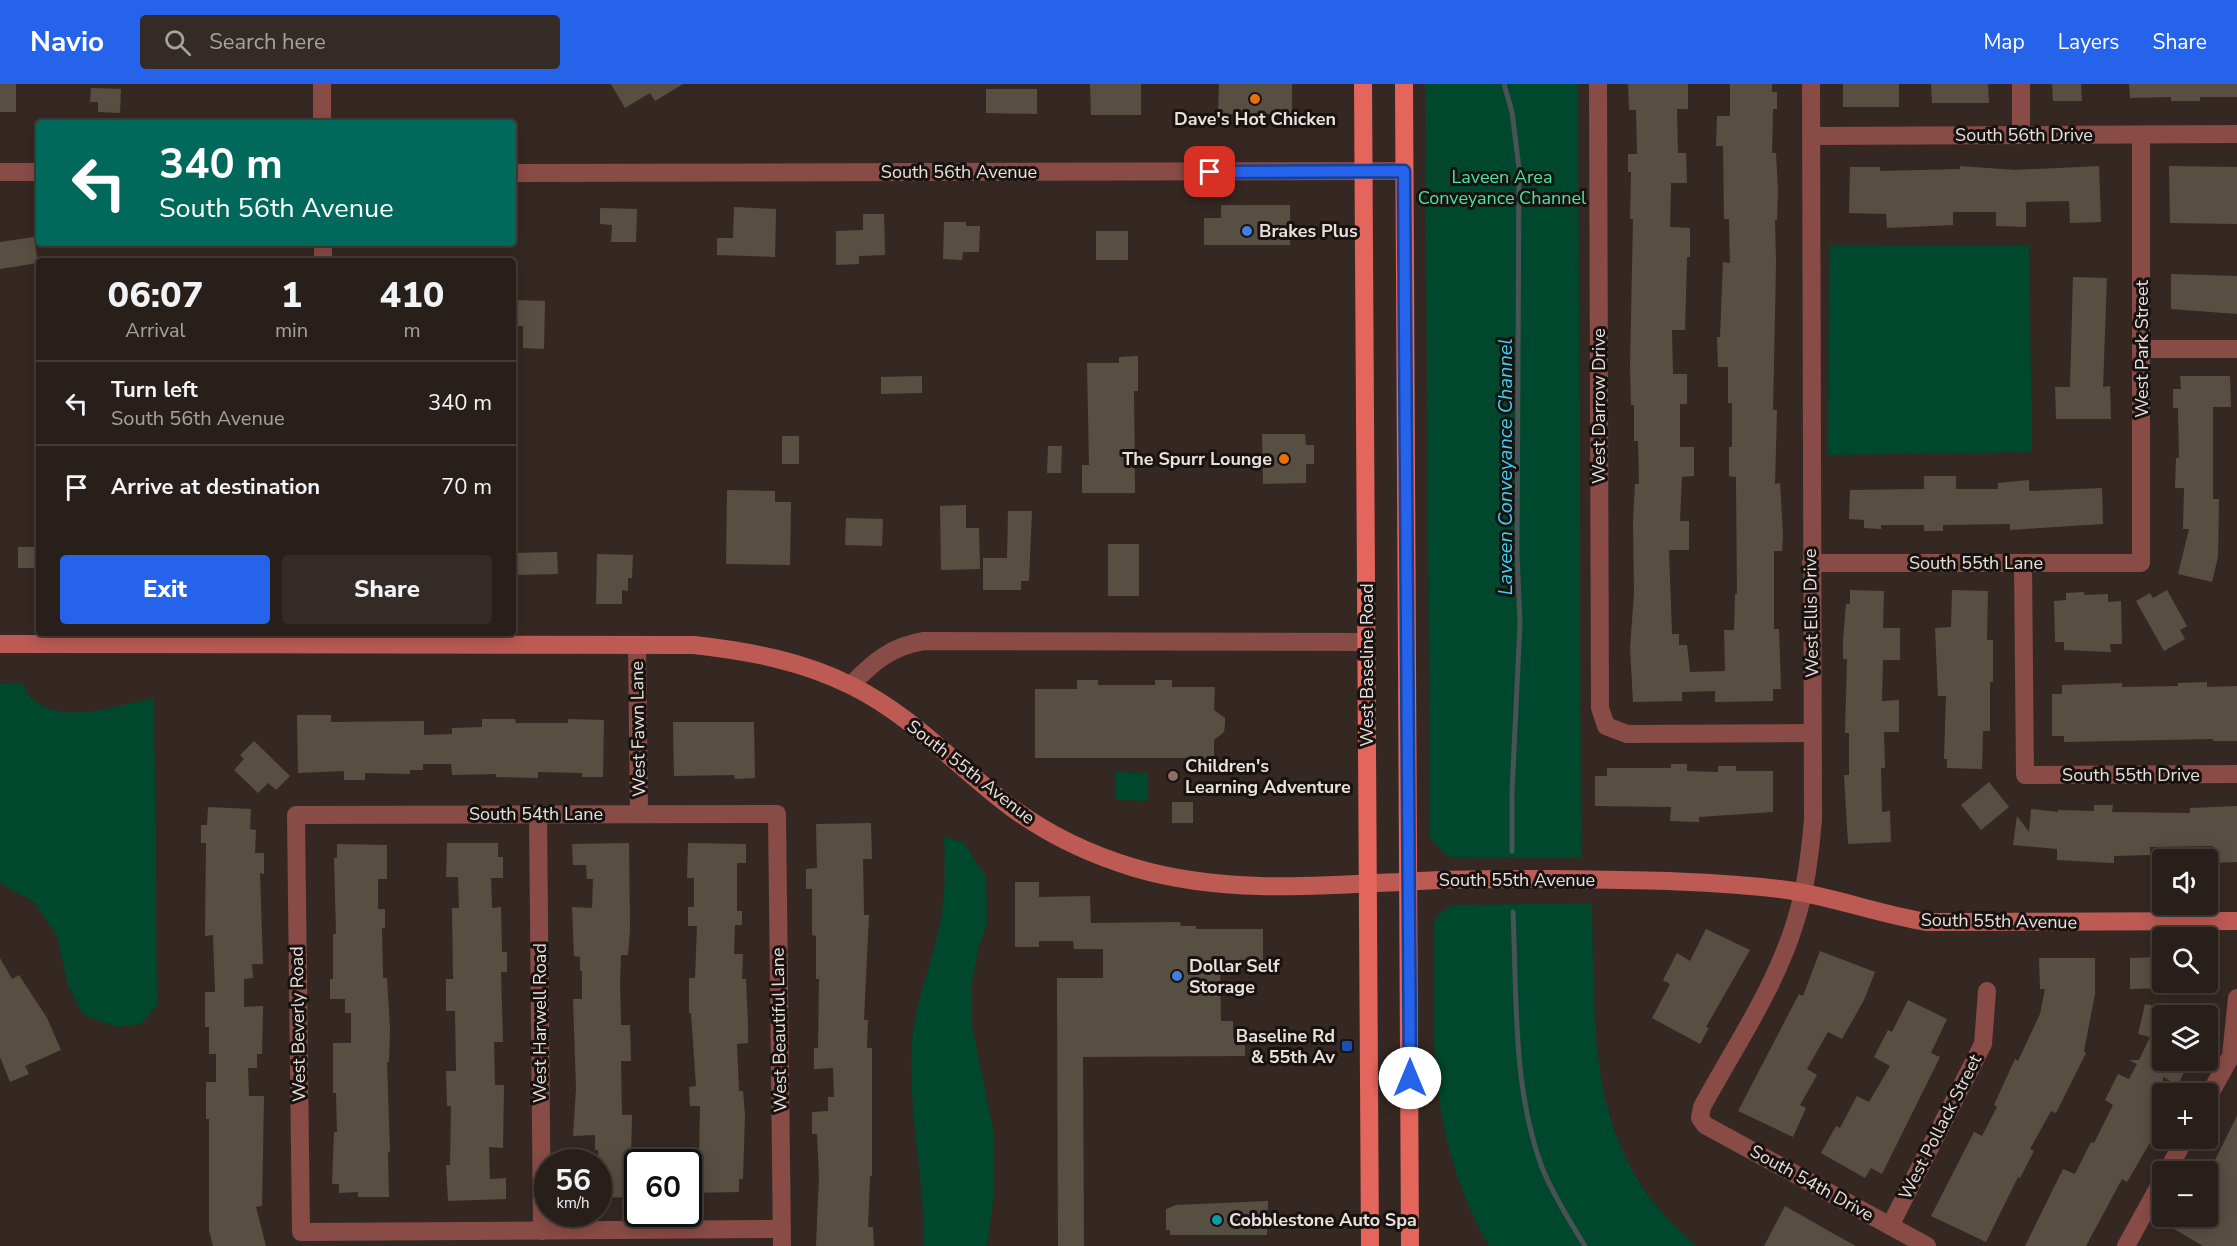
<!DOCTYPE html>
<meta charset="utf-8">
<style>
body{margin:0;font-family:"Nunito Sans",sans-serif;background:#342b27;color:#f1f3f6;height:100vh;display:flex;flex-direction:column;font-size:22px;white-space:nowrap}
*{box-sizing:border-box;margin:0}
p{font-size:20px;color:#a5a2a2}
.icon{flex:none;width:33px;height:33px;fill:none;stroke:currentColor;stroke-width:2;stroke-linecap:round;stroke-linejoin:round}
.map{position:relative;flex:1;overflow:hidden}
.side{position:absolute;left:36px;top:174px;width:480px;height:378px;display:flex;flex-direction:column;background:#281e1a;border-radius:6px;box-shadow:0 3px 15px #0003,0 0 0 2px #443c39}
.side>*{flex:none}
.hud{position:absolute;left:36px;top:36px;width:480px;height:126px;border-radius:6px;box-shadow:0 3px 15px #0003,0 0 0 2px #443c39;background:#00695c;color:#fff;overflow:hidden}
.tools{position:absolute;left:2152px;top:765px;display:grid;gap:12px}
.tools a{display:grid;place-items:center;width:66px;height:66px;border-radius:6px;background:#281e1a;box-shadow:0 3px 15px #0003,0 0 0 2px #443c39;font-size:30px}
.speed{position:absolute;left:534px;top:1065px;display:flex;gap:12px;font-size:30px;font-weight:700;text-align:center}
.speed>*{display:grid;place-content:center;width:78px;height:78px;border-radius:50%;background:#281e1a;box-shadow:0 3px 15px #0003,0 0 0 2px #443c39;line-height:1}
.speed small{font-size:15px;font-weight:400}
.speed .limit{border:3px solid #111;border-radius:9px;background:#fff;color:#111}
.pin{position:absolute;display:grid;place-items:center;width:51px;height:51px;color:#fff;margin:-26px;border-radius:12px;box-shadow:0 3px 9px #0006}
.me{position:absolute;width:66px;margin:-33px;rotate:0deg;stroke-linejoin:round;filter:drop-shadow(0 0 4px #0008)}
.turn{display:flex;align-items:center;gap:21px;height:126px;padding:0 24px;font-size:27px}
.turn .icon{width:78px;height:78px;stroke-width:2.5}
.turn b{display:block;font-size:42px;line-height:51px}
.eta{display:flex;justify-content:space-evenly;align-items:center;height:102px;text-align:center}
.eta b{font-size:36px;font-weight:800;line-height:42px}
.primary-button{display:flex;gap:12px;margin-top:auto;padding:12px 24px}
.primary-button a{flex:1;height:69px;border-radius:6px;background:#2563eb;color:#fff;font-size:24px;font-weight:800;line-height:69px;text-align:center}
.primary-button a+a{background:#342b27;color:#f1f3f6}
ul{padding:0;list-style:none}
li{display:flex;align-items:center;gap:18px;height:84px;padding:0 24px;border-top:2px solid #443c39}
li div{flex:1}
li b{display:block;font-size:22px}
li em{font-style:normal}
header{display:flex;align-items:center;gap:36px;box-sizing:border-box;height:84px;padding:0 30px;background:#2563eb;color:#fff}
header strong{font-size:28px}
nav{display:flex;gap:33px;margin-inline-start:auto;font-size:21px}
.search{width:420px;height:54px;background:#342b27;display:flex;align-items:center;gap:15px;box-sizing:border-box;padding:0 21px;border-radius:6px;color:#a5a2a2;font-size:22px}
.map>svg:first-child{display:block}
.green{fill:#00482d}
.lines{fill:none;stroke-linecap:round;stroke-linejoin:round}
.stream{stroke:#495356;stroke-width:5}
.building{fill:#584f43}
.street{stroke:#894b46;stroke-width:18}
.secondary{stroke:#bc5a53;stroke-width:18}
.primary{stroke:#e4655c;stroke-width:18}
.route-casing{stroke:#184099;stroke-width:15}
.route{stroke:#2563eb;stroke-width:10}
.food-dot{fill:#e8710a;stroke:#181210;stroke-width:2}
.shop-dot{fill:#3f7fe0;stroke:#181210;stroke-width:2}
.education-dot{fill:#8d6e63;stroke:#181210;stroke-width:2}
.transit-dot{fill:#1a4fb4;stroke:#181210;stroke-width:2}
.culture-dot{fill:#0f9aa8;stroke:#181210;stroke-width:2}
.labels{text-anchor:middle;dominant-baseline:central;stroke-width:6;stroke-linejoin:round;paint-order:stroke}
.poi-label{font-size:18px;font-weight:bold;fill:#e9e0dc;stroke:#181210;text-anchor:start}
.street-label{font-size:18px;fill:#e9e0dc;stroke:#181210}
.park-label{font-size:18px;fill:#4be4a2;stroke:#181210}
.water-label{font-size:20px;font-style:italic;fill:#40d2f2;stroke:#181210}
</style>
<header>
<strong>Navio</strong>
<div class="search"><svg class="icon" aria-label="search" viewBox="0 0 24 24"><circle cx="10" cy="10" r="6"/><path d="M15 15l6 6"/></svg>Search here</div>
<nav><a>Map</a><a>Layers</a><a>Share</a></nav>
</header>
<div class="map">
<svg width="2237" height="1162" viewBox="0 0 2237 1162">
<rect width="100%" height="100%" fill="#352822"/>
<g class="green">
<path d="M1425,0H1578L1581,774L1448,773L1430,754Z"/>
<path d="M1829,161L2029,162L2032,368L1828,371Z"/>
<path d="M0,599H22C25,604 28,611 32,615C64,642 118,621 154,614L157,921L141,940L118,943L83,931L68,902L57,852L35,819L0,799Z"/>
<path d="M1116,688L1148,689V717L1115,716Z"/>
<path d="M944,752L964,759L986,793L987,840L978,866L972,897V942L994,1050L993,1117L987,1162H924C925,1094 907,1024 912,958C915,917 933,878 940,838C946,809 945,781 944,752Z"/>
<path d="M1592,819C1595,950 1584,1070 1697,1162H1489C1428,1056 1432,957 1434,840L1438,830L1452,821Z"/>
</g>
<g class="lines">
<g class="stream">
<path d="M1504,0L1512,28L1519,84L1517,470L1520,539L1512,708V767"/>
<path d="M1513,828C1517,912 1512,1005 1543,1086C1554,1112 1570,1138 1585,1162"/>
</g>
</g>
<g class="building">
<rect x="0" y="0" width="16" height="28"/>
<path d="M611,0H683L655,17L650,9L625,24Z"/>
<path d="M1090,0H1141V31H1091Z"/>
<path d="M1219,0H1292V31L1218,30Z"/>
<path d="M1628,0H1688V25H1677L1678,69H1686L1687,99H1671L1670,143L1690,144V173H1687L1685,246H1672L1673,290H1687V320H1680V363H1694V392L1682,393L1680,437H1689V466H1669L1672,550H1679V561H1687L1690,588L1725,587L1724,546H1734L1735,510H1737L1736,393L1729,392V363H1732V319H1728V283H1718L1717,253H1720L1723,178L1730,179L1729,135H1724L1723,62H1716L1717,32H1730V0H1772V8H1777V25H1773L1772,69H1776L1778,106L1777,136H1775L1776,179L1773,326H1777L1775,400L1780,399L1783,451L1782,467H1774V545H1779L1781,605H1773V617L1715,618V607L1682,608V617L1633,618L1630,564L1634,509L1633,437L1635,400H1639L1638,357H1634V321H1631L1630,283L1633,135H1630L1631,88H1628V70H1637L1636,26H1629Z"/>
<rect x="1843" y="0" width="56" height="23"/>
<path d="M1931,0H1988L1989,19H1932Z"/>
<path d="M2052,0H2081L2082,17H2053Z"/>
<path d="M2129,0H2237V13H2200V17H2171V13L2130,14Z"/>
<path d="M91,4L121,5L120,29L98,28V18H90Z"/>
<path d="M986,5H1037V30L986,29Z"/>
<path d="M1960,82L2015,86L2099,82L2101,138L2070,139L2069,117L2026,118V143L1996,142V128H1953V141L1887,144L1886,130L1849,129L1850,83H1880V87L1960,85Z"/>
<path d="M2169,82L2237,83V140L2170,139Z"/>
<path d="M1221,121H1290V161H1204V134H1221Z"/>
<path d="M734,123L776,125L775,173L717,171V154H733Z"/>
<path d="M600,124L637,125L636,158H611L612,141L600,140Z"/>
<path d="M863,130H884L885,171L859,172V180L836,181V147L863,146Z"/>
<path d="M944,138H966V142H980L979,168H963L962,176L943,175Z"/>
<rect x="1096" y="147" width="32" height="29"/>
<path d="M34,153L38,179L0,185V158Z"/>
<path d="M2171,190L2237,192V230L2171,225Z"/>
<path d="M2073,193L2107,194L2103,303L2110,302L2111,335H2056L2055,303H2070Z"/>
<path d="M513,216L545,217L544,265L523,264V242H513Z"/>
<path d="M1138,272V307H1134L1135,409H1082V381H1089L1087,279H1119V273Z"/>
<path d="M922,292V309L881,310V293Z"/>
<path d="M2180,292H2230L2231,323H2213V415H2219L2218,473L2212,498L2178,490L2189,445H2183L2184,404H2175L2176,374H2179L2178,324H2173V305H2181Z"/>
<path d="M1262,350H1305L1306,361H1314V380H1306V399L1263,400Z"/>
<rect x="782" y="352" width="17" height="28"/>
<path d="M1048,362H1062L1061,389H1047Z"/>
<path d="M1924,392H1956V405H1998V399L2029,396V407L2102,404L2103,440L2010,446V440L1943,441V447H1924V441H1881V445L1864,444V436L1849,435L1850,406L1924,405Z"/>
<path d="M727,406L775,407V418H791L790,481L726,480Z"/>
<path d="M966,421V444H979L980,485L941,486L940,422Z"/>
<path d="M1008,427H1032L1029,497H1021V506H983V474H1007Z"/>
<path d="M846,434L883,435L882,462L845,461Z"/>
<rect x="1108" y="460" width="31" height="52"/>
<rect x="18" y="463" width="21" height="21"/>
<path d="M557,468L558,490L513,491V469Z"/>
<path d="M597,470L633,471L632,494H628V507L622,506V520H596Z"/>
<path d="M1850,506L1884,507L1883,544H1900V576H1883L1882,617L1899,616V648H1884L1885,684H1881L1882,728L1890,727L1891,758L1848,760L1844,691H1849V649H1845L1847,575H1843V557L1846,520H1850Z"/>
<path d="M1952,506L1988,507L1987,556H1993V598H1990V647H1983L1982,685L1947,684V675H1944L1946,612H1938L1935,544L1951,543Z"/>
<path d="M2167,506L2187,542L2180,546L2185,555L2164,567L2136,517L2150,509L2153,514Z"/>
<path d="M2084,508V511L2108,510V518L2121,517L2122,560H2110L2111,568L2064,566V558H2055L2054,517L2066,516V509Z"/>
<path d="M1077,596H1098V601H1155V596H1172V603H1215L1214,626L1225,634V640L1224,648L1214,656V674H1035V605H1077Z"/>
<path d="M2207,598V603L2237,602V657H2213V655L2064,658V652H2052V610H2062V601L2122,599V603L2178,602V599Z"/>
<path d="M297,631H331V638L424,637V651L452,650V644L482,643V635H515L516,639H568V635L604,636L603,693H582V689L538,688V694L496,693V690L452,691L451,680H423V686H410V690L365,689V696H344V687L298,689Z"/>
<path d="M673,638H754L755,694L735,695L734,691L674,692Z"/>
<path d="M254,657L290,692L276,706L268,699L258,709L234,686L244,675L240,671Z"/>
<path d="M1671,680H1687V687L1718,688V682H1736V687H1773V728L1699,733V738L1670,737L1671,723L1595,722V692H1607V684H1671Z"/>
<path d="M1989,698L2009,723L1981,746L1961,721Z"/>
<rect x="1172" y="718" width="21" height="21"/>
<path d="M2094,721H2113L2112,728L2190,729V724L2237,722V778L2213,779V762L2150,763V771L2114,772V779L2057,776V765L2013,761L2017,732L2029,748L2031,725L2058,728V726L2094,727Z"/>
<path d="M208,723L251,725L250,745L256,746L255,769H264V790L260,789L263,880H252L253,894L244,895V923L263,922L262,970H257V984H248L249,1012H264L262,1122L256,1123L266,1162H213L209,1146V1035H206V998H216V970H209V943H205V908H215L213,851L205,852L206,759H201V741H207Z"/>
<path d="M871,739L872,775H863L864,831H869L864,936H868L867,964H872V1092H870L868,1143H873L874,1162H816L819,1093L817,1050H812V1028L828,1027V1013H834L833,984L814,985V964H818L819,895H816V852L812,851V805H806V785L817,784L816,740Z"/>
<path d="M447,759H498V773H503V794H491L492,824L501,823L502,868H507V888H501L503,958H494L495,1001H504L503,1064L489,1063L490,1095L506,1094V1115L448,1117L446,1081H450L451,1022H447L446,987H456L455,927H446V895H453L452,824H459L458,793H446Z"/>
<path d="M629,759L630,845L628,871H621L620,899L621,941H630L631,977H621L622,1031H632L630,1113L598,1114V1066H595V1051L573,1052L576,1005L573,915H582V887H580V873L574,872L572,823L592,824L593,795H587L586,781H573L572,760Z"/>
<path d="M688,759L746,760V779H737V827H742V841H735L734,870H743L742,895H746L748,939V959L737,960L739,1007H743L745,1031L743,1095H739V1108L690,1109L689,1074H699L700,1022H690L689,1003L696,1002L691,929H689V894H695L697,842H688V823H694V794H687Z"/>
<path d="M337,760L387,761V795H378V825H385V844H382L383,894H387L390,945L389,978H387L390,1068H388L389,1113H358V1108L339,1109V1100H332L334,1048H337L336,1009H333V959H351V929H345V915H330V895H333V850H336L334,774H337Z"/>
<path d="M1015,798H1039V813L1090,812L1091,839L1180,838L1181,842H1196V845H1263V876H1220L1221,937H1233V954L1245,953V972L1083,973L1084,1162H1058L1057,894H1103V865H1074L1073,857H1039V863H1015Z"/>
<path d="M1706,845L1750,866L1706,943L1709,944L1700,960L1652,934L1670,900L1663,896L1677,869L1690,877Z"/>
<path d="M1820,867L1875,888L1864,916L1842,955L1828,948L1807,985L1817,991L1800,1021L1806,1024L1793,1053L1738,1027L1799,910L1803,912Z"/>
<path d="M2163,873V904L2130,905V874Z"/>
<path d="M0,874L12,895L19,891L47,934L61,966L25,982L29,990L10,998L0,973Z"/>
<path d="M2039,874H2095V910L2084,967L2086,969L2056,1029L2051,1027L2030,1065L2034,1067L2020,1094L2018,1093L1986,1158L1931,1132L1974,1048L1982,1052L1997,1023L1994,1021L2015,975L2018,977L2040,930L2045,905H2040Z"/>
<path d="M1908,916L1947,935L1931,969L1940,973L1882,1090L1871,1084L1865,1094L1821,1069L1836,1042L1840,1044L1857,1012L1869,1018L1890,982L1874,973L1888,946L1892,948Z"/>
<path d="M2145,920L2163,924V976H2176L2187,982L2178,1001L2163,993V1026L2152,1048L2155,1050L2127,1098L2122,1095L2086,1162H2025L2063,1085L2075,1090L2091,1058L2094,1059L2113,1021L2105,1016L2118,990L2129,995L2137,980L2129,976H2139L2150,953L2138,950Z"/>
<path d="M2237,1032V1162H2203L2174,1145L2182,1132H2208V1090Z"/>
<path d="M1268,1117L1267,1151H1170V1146H1166V1125L1176,1121Z"/>
<path d="M1785,1122L1834,1150L1856,1162H1764Z"/>
</g>
<g class="lines">
<g class="street">
<path d="M322,0V39"/>
<path d="M1598,0L1600,624L1606,642L1627,650L1812,649"/>
<path d="M1811,0L1813,735C1810,770 1806,805 1795,839C1775,904 1734,964 1702,1023L1700,1034L1705,1041L1927,1162"/>
<path d="M2021,50V0"/>
<path d="M1811,52L2237,50"/>
<path d="M0,88H39"/>
<path d="M513,89L1404,87"/>
<path d="M323,159V177"/>
<path d="M2142,265H2237"/>
<path d="M1811,479H2141V51"/>
<path d="M2023,479L2025,691L2237,690"/>
<path d="M637,561L639,730"/>
<path d="M851,601C873,578 892,562 924,557L1367,558"/>
<path d="M538,730L542,1147"/>
<path d="M2208,1013L2231,972L2237,914"/>
<path d="M2167,1088L2185,1054"/>
<path d="M1890,1142L1983,960L1987,907"/>
<path d="M781,1145L301,1148L296,731L777,730L782,1162"/>
<path d="M2126,1162L2163,1095"/>
</g>
<path class="secondary" d="M0,560L694,561C748,567 803,577 852,602C913,632 958,684 1012,724C1049,751 1091,771 1135,784C1233,813 1340,800 1440,796C1477,795 1515,795 1552,795C1627,796 1705,796 1780,805C1829,811 1877,830 1927,838L2237,837"/>
<g class="primary">
<path d="M1363,0L1370,1162"/>
<path d="M1404,0L1410,1162"/>
</g>
</g>
<g class="lines">
<g class="route-casing">
<path id="route" d="M1210,88L1404,87L1410,994"/>
</g>
<use href="#route" class="route"/>
</g>
<g class="food-dot">
<circle cx="1255" cy="15" r="6"/>
<circle cx="1284" cy="375" r="6"/>
</g>
<g class="shop-dot">
<circle cx="1247" cy="147" r="6"/>
<circle cx="1177" cy="892" r="6"/>
</g>
<circle class="education-dot" cx="1173" cy="692" r="6"/>
<rect class="transit-dot" x="1341" y="956" width="12" height="12" rx="3"/>
<circle class="culture-dot" cx="1217" cy="1136" r="6"/>
<g class="labels">
<g class="poi-label">
<text x="1255" y="35" text-anchor="middle">Dave's Hot Chicken</text>
<text x="1259" y="147">Brakes Plus</text>
<text x="1272" y="375" text-anchor="end">The Spurr Lounge</text>
<text x="1185" y="682">Children's<tspan x="1185" dy="21">Learning Adventure</tspan></text>
<text x="1189" y="882">Dollar Self<tspan x="1189" dy="21">Storage</tspan></text>
<text x="1335" y="952" text-anchor="end">Baseline Rd<tspan x="1335" dy="21">&amp; 55th Av</tspan></text>
<text x="1229" y="1136">Cobblestone Auto Spa</text>
</g>
<g class="street-label">
<text x="2024" y="51">South 56th Drive</text>
<text x="959" y="88">South 56th Avenue</text>
<text transform="translate(2142 265) rotate(-90)">West Park Street</text>
<text transform="translate(1599 322) rotate(-90)">West Darrow Drive</text>
<text x="1976" y="479">South 55th Lane</text>
<text transform="translate(1811 529) rotate(-91)">West Ellis Drive</text>
<text transform="translate(1367 581) rotate(-90)">West Baseline Road</text>
<text transform="translate(638 645) rotate(-91)">West Fawn Lane</text>
<text transform="translate(971 688) rotate(38)">South 55th Avenue</text>
<text x="2131" y="691">South 55th Drive</text>
<text x="536" y="730">South 54th Lane</text>
<text x="1517" y="796">South 55th Avenue</text>
<text transform="translate(1999 837) rotate(1)">South 55th Avenue</text>
<text transform="translate(540 939) rotate(-90)">West Harwell Road</text>
<text transform="translate(298 940) rotate(-91)">West Beverly Road</text>
<text transform="translate(779 946) rotate(-91)">West Beautiful Lane</text>
<text transform="translate(1940 1043) rotate(-63)">West Pollack Street</text>
<text transform="translate(1812 1099) rotate(29)">South 54th Drive</text>
</g>
<g class="park-label">
<text x="1502" y="93">Laveen Area<tspan x="1502" dy="21">Conveyance Channel</tspan></text>
</g>
<g class="water-label">
<text transform="translate(1505 383) rotate(-90)">Laveen Conveyance Channel</text>
</g>
</g>
</svg>
<div class="tools">
<a><svg class="icon" aria-label="sound" viewBox="0 0 24 24"><path d="M4 9h4l5-4v14l-5-4H4zM17 9q2 3 0 6"/></svg></a>
<a><svg class="icon" aria-label="search" viewBox="0 0 24 24"><circle cx="10" cy="10" r="6"/><path d="M15 15l6 6"/></svg></a>
<a><svg class="icon" aria-label="layers" viewBox="0 0 24 24"><path d="M12 4l9 5-9 5-9-5zM3 14l9 5 9-5"/></svg></a>
<a>+</a>
<a>−</a>
</div>
<div class="speed"><div>56<small>km/h</small></div><div class="limit">60</div></div>
<div class="pin" style="left:1210px;top:88px;background:#d93025"><svg class="icon" aria-label="arrive" viewBox="0 0 24 24"><path d="M6 21V4h12l-3 4 3 4H6"/></svg></div>
<svg class="me" style="left:1410px;top:994px" viewBox="-20 -20 40 40"><circle r="19" fill="#fff"/><path d="M0-13L10 11 0 6-10 11z" fill="#2563eb"/></svg>
<div class="hud">
<div class="turn"><svg class="icon" aria-label="left" viewBox="0 0 24 24"><path d="M17 20v-9H6M10 6l-5 5 5 5"/></svg><div><b>340 m</b>South 56th Avenue</div></div>
</div>
<section class="side">
<div class="eta">
<div><b>06:07</b><p>Arrival</p></div>
<div><b>1</b><p>min</p></div>
<div><b>410</b><p>m</p></div>
</div>
<ul>
<li><svg class="icon" aria-label="left" viewBox="0 0 24 24"><path d="M17 20v-9H6M10 6l-5 5 5 5"/></svg><div><b>Turn left</b><p>South 56th Avenue</p></div><em>340 m</em></li>
<li><svg class="icon" aria-label="arrive" viewBox="0 0 24 24"><path d="M6 21V4h12l-3 4 3 4H6"/></svg><div><b>Arrive at destination</b></div><em>70 m</em></li>
</ul>
<div class="primary-button"><a>Exit</a><a>Share</a></div>
</section>
</div>
